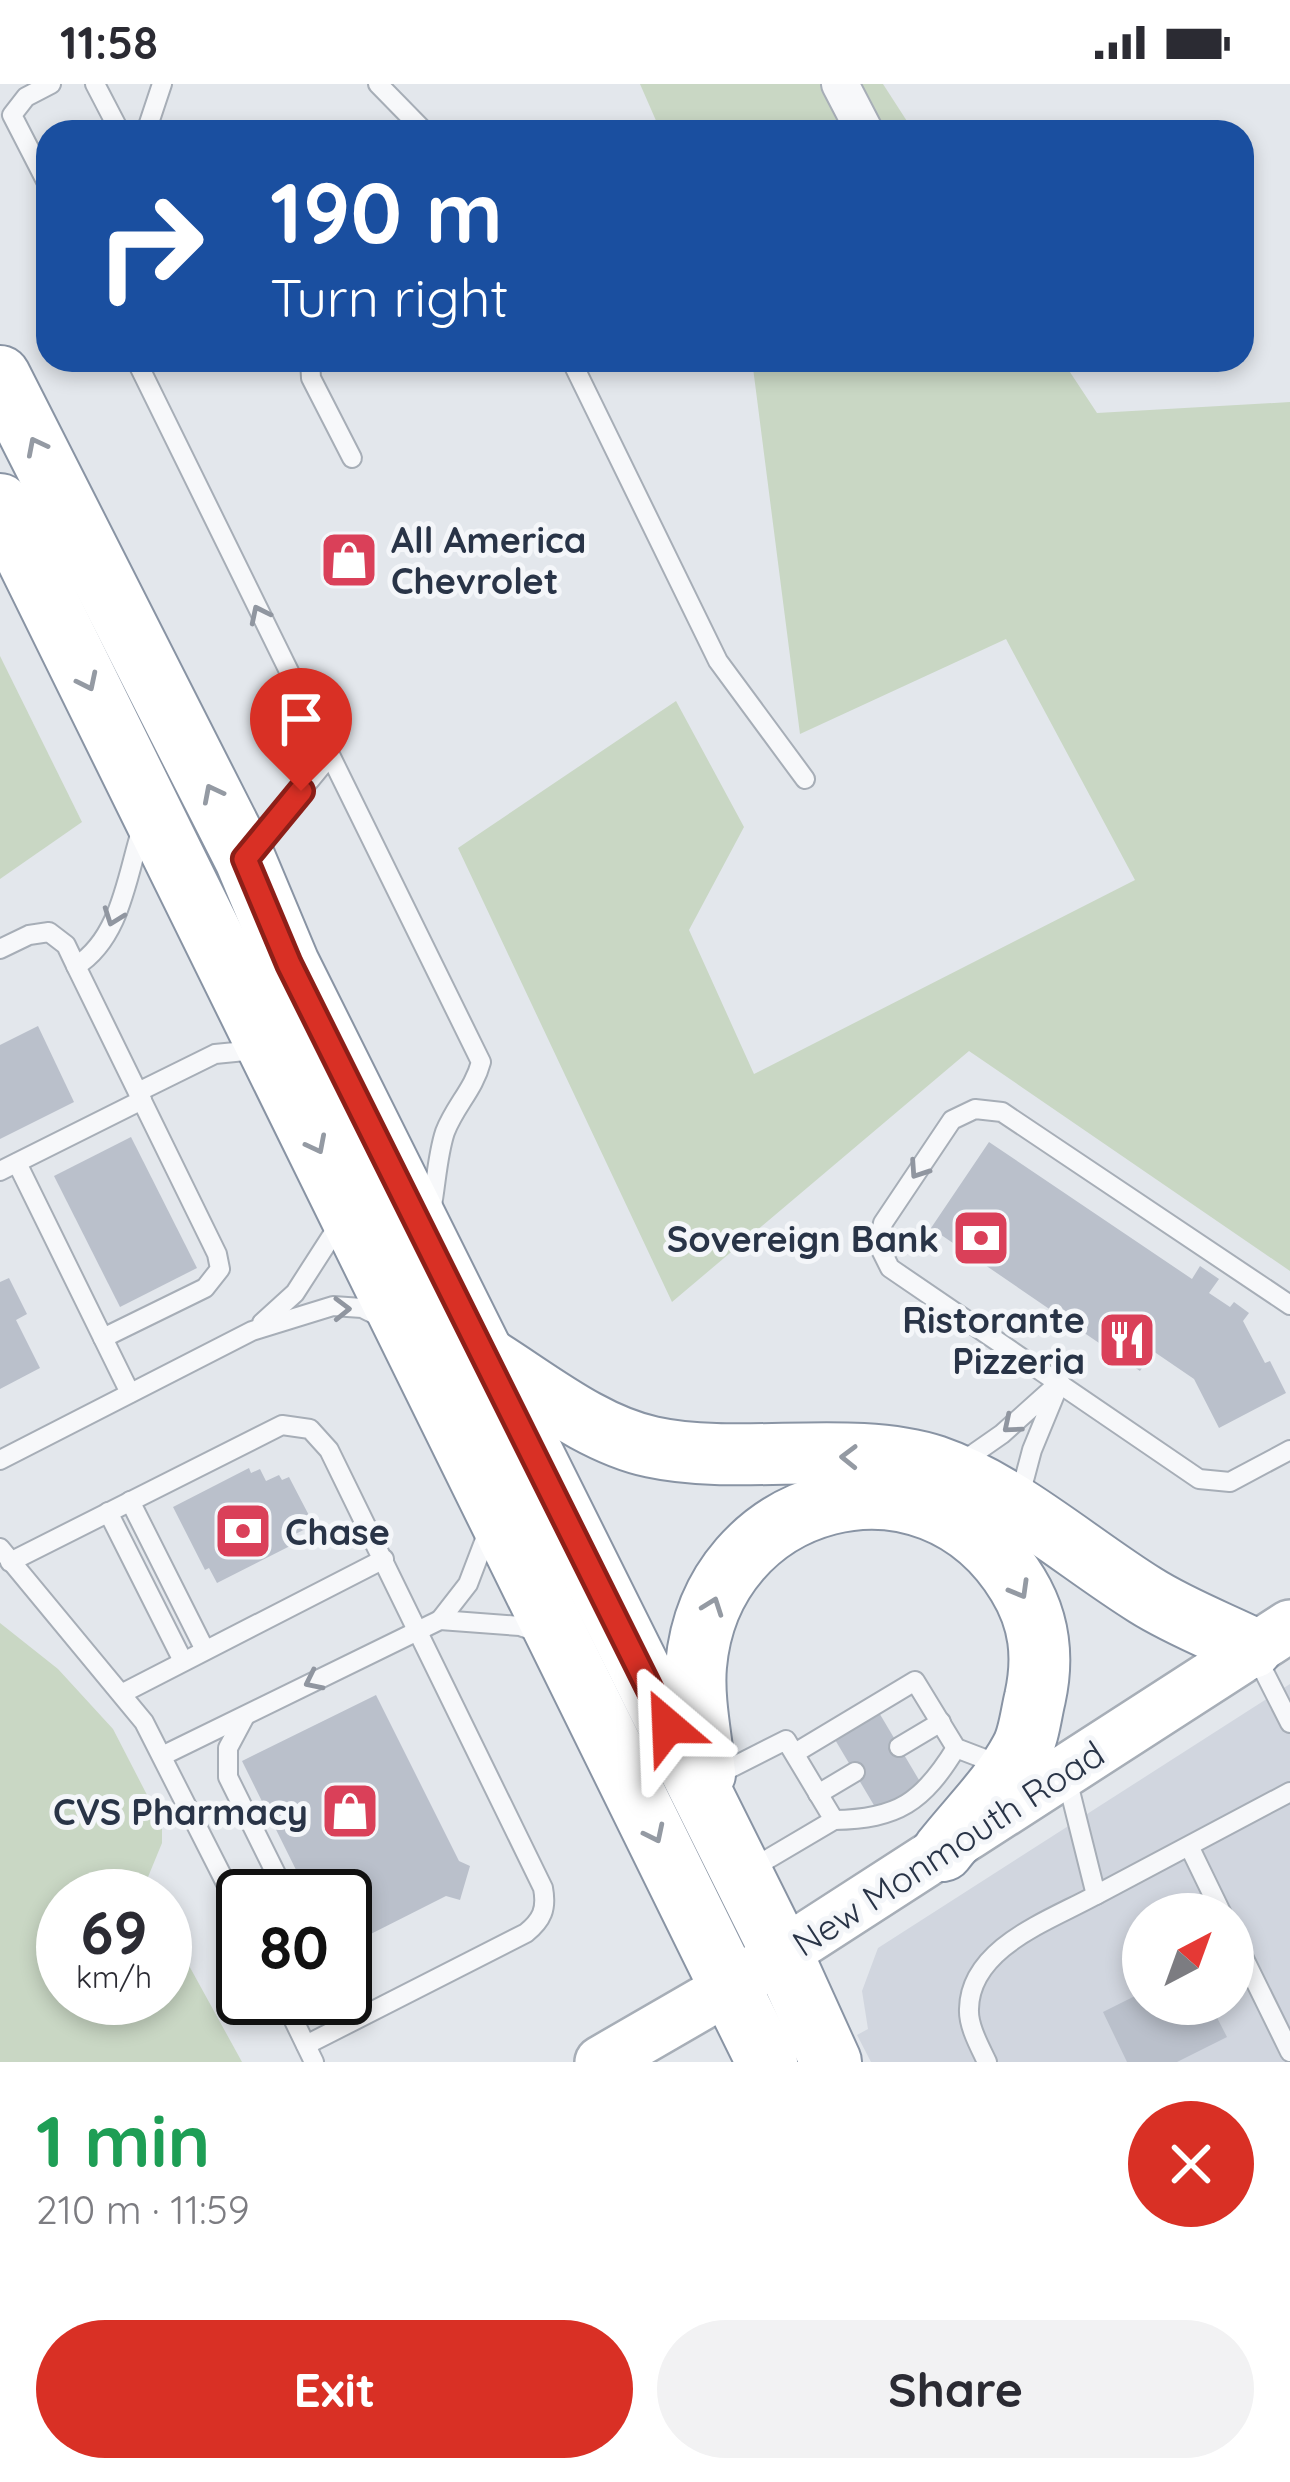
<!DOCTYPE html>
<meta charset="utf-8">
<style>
body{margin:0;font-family:Quicksand,sans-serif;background:#f2f2f3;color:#2b2b33;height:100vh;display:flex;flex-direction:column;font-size:45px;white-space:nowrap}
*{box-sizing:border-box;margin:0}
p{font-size:39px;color:#7c7c81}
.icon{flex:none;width:66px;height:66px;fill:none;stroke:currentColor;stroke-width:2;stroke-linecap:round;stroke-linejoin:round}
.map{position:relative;height:1978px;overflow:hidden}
.details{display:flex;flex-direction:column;background:#fff;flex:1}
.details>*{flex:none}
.hud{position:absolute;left:36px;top:36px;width:1218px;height:252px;border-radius:36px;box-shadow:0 6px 18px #0003;background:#1a4fa0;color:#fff;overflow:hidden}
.needle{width:78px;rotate:41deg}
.fabs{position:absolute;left:1122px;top:1809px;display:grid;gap:24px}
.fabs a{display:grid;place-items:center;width:132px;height:132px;border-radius:50%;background:#fff;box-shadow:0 6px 18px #0003;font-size:60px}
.speed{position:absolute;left:36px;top:1785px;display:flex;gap:24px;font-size:60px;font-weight:700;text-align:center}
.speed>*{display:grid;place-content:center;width:156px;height:156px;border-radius:50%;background:#fff;box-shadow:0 6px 18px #0003;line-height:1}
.speed small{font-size:30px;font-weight:400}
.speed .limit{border:6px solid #111;border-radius:18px;background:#fff;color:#111}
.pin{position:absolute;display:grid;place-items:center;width:102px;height:102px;color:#fff;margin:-123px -51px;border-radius:50% 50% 50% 0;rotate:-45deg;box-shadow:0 0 12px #0007}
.pin .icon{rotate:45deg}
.me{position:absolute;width:132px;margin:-66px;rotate:334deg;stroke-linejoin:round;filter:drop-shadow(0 0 9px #0008)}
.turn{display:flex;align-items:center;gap:42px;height:252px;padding:0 36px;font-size:54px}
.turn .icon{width:156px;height:156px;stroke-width:2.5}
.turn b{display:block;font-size:84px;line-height:102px}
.round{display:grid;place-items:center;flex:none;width:126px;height:126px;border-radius:63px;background:#f2f2f3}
.overview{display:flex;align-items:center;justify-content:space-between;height:204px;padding:0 36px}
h1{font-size:72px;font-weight:700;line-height:90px;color:#1e9e55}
.cta{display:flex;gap:24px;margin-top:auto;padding:24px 36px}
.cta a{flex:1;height:138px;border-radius:72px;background:#d93025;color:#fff;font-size:48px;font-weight:700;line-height:138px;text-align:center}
.cta a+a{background:#f2f2f3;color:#2b2b33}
.status{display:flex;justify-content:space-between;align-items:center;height:84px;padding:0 60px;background:#fff;direction:ltr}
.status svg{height:33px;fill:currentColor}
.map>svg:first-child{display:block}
.built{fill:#d1d6df;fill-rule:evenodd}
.green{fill:#c9d7c4}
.building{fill:#bac0cb}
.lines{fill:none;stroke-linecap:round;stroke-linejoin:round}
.service-casing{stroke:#a7aeb7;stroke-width:22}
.minor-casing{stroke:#a7aeb7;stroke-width:40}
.secondary-casing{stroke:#a7aeb7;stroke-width:56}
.trunk-casing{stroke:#8994a4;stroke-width:64}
.service{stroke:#f7f8fa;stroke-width:18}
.minor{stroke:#f7f8fa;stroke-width:36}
.secondary{stroke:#fff;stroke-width:51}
.trunk{stroke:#fff;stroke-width:60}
.oneway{stroke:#949aa3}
.oneway2{stroke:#9096a0}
.route-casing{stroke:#8d1f18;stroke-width:30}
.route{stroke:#d93025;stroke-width:21}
.labels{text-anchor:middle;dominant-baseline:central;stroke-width:10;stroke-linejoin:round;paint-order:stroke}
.poi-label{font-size:36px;font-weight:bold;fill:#293447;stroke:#f4f6f9;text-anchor:end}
.street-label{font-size:36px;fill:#293447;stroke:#f4f6f9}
</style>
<div class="status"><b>11:58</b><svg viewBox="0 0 49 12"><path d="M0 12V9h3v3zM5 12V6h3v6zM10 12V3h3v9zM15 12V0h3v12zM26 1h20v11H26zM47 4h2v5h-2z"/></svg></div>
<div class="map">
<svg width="1290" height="1978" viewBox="0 0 1290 1978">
<rect width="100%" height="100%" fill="#e3e7ec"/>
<path class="built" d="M1290,1600V1978H871L857,1951L868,1945L862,1907L878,1864ZM1143,1830H1233V1920H1143Z"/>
<g class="green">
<path d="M640,0H883L914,48H661Z"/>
<path d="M752,276H1062L1097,329L1290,318V1187L969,967L672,1218L458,764L676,617L744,743L689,846L754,990L1135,796L1006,555L800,650Z"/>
<path d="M0,572L82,738L0,795Z"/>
<path d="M0,1539L58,1585L113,1645L162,1740V1759L148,1793L150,1812H63V1914H165V1838L242,1978H0Z"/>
</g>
<g class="building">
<path d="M38,942L74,1018L0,1055V961Z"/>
<path d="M131,1053L197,1184L120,1223L54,1092Z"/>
<path d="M989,1058L1192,1195L1200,1182L1219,1195L1209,1209L1230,1223L1234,1218L1249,1229L1243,1237L1265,1279L1270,1277L1286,1309L1219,1344L1194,1295L1153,1267L1140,1287L931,1144Z"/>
<path d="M9,1194L27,1230L16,1236L40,1284L0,1305V1198Z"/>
<path d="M249,1384L251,1389L260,1385L266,1397L279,1391L282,1396L289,1393L314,1441L289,1453L292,1461L217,1499L209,1484L205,1486L173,1423Z"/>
<path d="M376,1611L459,1777L470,1782L460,1816L446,1812L345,1863V1812H309L242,1677Z"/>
<path d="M878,1627L922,1701L878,1728L834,1654Z"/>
<path d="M1143,1908V1920H1210L1227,1953L1177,1978H1127L1103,1928Z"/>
</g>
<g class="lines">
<g class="service-casing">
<g id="service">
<path d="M95,0L120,48"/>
<path d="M378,0L425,48"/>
<path d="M146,48L162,0"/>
<path d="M48,101L12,31L26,13L51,0"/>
<path d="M136,276L481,978C474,1005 455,1022 445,1048C437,1072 436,1102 431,1127"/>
<path d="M310,276L311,294L352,374"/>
<path d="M571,276L718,577L805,695"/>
<path d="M252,766L329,673"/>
<path d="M0,865L29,851L49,848L66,861L76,882"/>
<path d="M138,1008L215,970L256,966"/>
<path d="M17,1079L130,1309"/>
<path d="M0,1087L142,1016"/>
<path d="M1290,1221L1002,1028L975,1025L952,1036L883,1139L879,1162L890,1184L1199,1395L1230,1398L1290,1366"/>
<path d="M262,1239L295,1209L340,1139"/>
<path d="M103,1254L205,1204L220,1185L217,1170L76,882C121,854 127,791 142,744"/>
<path d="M0,1376L252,1247L333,1222L362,1224L384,1235"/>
<path d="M959,1380L1002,1350L1060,1298L1032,1366L1019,1415"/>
<path d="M130,1417L205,1566"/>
<path d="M108,1428L183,1577"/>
<path d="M0,1464L144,1638L243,1833"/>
<path d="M10,1478L282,1341L310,1345L329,1366L543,1804C547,1825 542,1836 526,1849L306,1961"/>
<path d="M440,1536L468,1500L489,1445"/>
<path d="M1254,1568L1290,1639"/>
<path d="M123,1609L384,1475"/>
<path d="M244,1634L228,1664V1693L287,1812"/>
<path d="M899,1663L941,1638"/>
<path d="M795,1669L915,1597L956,1664L1003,1682"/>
<path d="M164,1671L440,1536L520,1542L540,1549"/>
<path d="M713,1693L786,1656L834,1736L751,1785"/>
<path d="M818,1710L855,1688"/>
<path d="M834,1736C898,1735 923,1718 956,1664"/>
<path d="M1190,1764L1222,1830"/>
<path d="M1096,1811L1290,1708"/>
<path d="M1233,1852L1290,1968"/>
<path d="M283,1914L314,1978"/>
<path d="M338,1914L350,1938"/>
<path d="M987,1978C980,1963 968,1942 969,1925C970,1863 1051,1836 1096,1811L1067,1695"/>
</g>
</g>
<g class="minor-casing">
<path id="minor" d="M840,0L865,48"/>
</g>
<g class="secondary-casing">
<path id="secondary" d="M601,1978L729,1904L1290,1542"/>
</g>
<g class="trunk-casing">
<g id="trunk">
<path d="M0,292L245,775L289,880L782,1870L831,1978"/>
<path d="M0,420L767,1978"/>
<path d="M484,1272C536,1304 591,1350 652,1363C739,1382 853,1355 935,1382C1008,1407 1079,1470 1145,1511C1178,1532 1217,1547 1252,1564"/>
<path d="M705,1690C702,1656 693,1616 696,1582C711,1409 927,1351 1018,1501C1040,1537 1044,1573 1035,1614C1031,1630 1029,1652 1021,1666C1002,1702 968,1735 943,1767"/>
</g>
</g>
<use href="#service" class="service"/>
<use href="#minor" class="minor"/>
<use href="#secondary" class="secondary"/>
<use href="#trunk" class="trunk"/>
</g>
<defs><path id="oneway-chevron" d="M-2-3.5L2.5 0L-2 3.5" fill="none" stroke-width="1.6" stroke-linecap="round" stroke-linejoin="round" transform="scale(3)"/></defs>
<g class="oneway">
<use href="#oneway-chevron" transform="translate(36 362) rotate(-117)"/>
<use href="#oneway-chevron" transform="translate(88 598) rotate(64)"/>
<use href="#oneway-chevron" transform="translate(212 709) rotate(-117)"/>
<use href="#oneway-chevron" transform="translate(317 1061) rotate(63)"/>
<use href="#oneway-chevron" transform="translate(849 1373) rotate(-179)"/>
<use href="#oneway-chevron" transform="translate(1020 1506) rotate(60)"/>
<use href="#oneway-chevron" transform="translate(713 1522) rotate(-70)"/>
<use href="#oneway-chevron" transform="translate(655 1750) rotate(64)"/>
</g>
<g class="oneway2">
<use href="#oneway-chevron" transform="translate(259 530) rotate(-116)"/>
<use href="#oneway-chevron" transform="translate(113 833) rotate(110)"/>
<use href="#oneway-chevron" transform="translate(918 1086) rotate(124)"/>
<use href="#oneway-chevron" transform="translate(342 1225) rotate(-1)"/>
<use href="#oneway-chevron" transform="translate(1011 1341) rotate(140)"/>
<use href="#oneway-chevron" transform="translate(313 1597) rotate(154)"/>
</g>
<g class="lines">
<g class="route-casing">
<path id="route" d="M301,707L245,775L289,880L668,1642"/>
</g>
<use href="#route" class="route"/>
</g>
<defs>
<g id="shop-square" transform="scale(3)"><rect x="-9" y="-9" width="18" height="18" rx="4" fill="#da4059" stroke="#f4f6f9"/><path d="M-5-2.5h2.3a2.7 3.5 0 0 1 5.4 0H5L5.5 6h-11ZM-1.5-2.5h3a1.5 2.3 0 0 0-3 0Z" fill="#fff"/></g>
<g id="bank-square" transform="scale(3)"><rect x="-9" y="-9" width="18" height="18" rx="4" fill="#da4059" stroke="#f4f6f9"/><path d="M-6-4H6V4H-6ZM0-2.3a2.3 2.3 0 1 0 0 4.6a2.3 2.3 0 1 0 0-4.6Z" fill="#fff"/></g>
<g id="restaurant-square" transform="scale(3)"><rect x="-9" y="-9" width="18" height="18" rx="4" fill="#da4059" stroke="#f4f6f9"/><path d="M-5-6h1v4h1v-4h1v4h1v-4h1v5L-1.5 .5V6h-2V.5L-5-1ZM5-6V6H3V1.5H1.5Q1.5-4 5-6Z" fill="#fff"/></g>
</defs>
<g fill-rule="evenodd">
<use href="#shop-square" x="349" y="476"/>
<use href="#bank-square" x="981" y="1154"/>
<use href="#restaurant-square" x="1127" y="1256"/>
<use href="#bank-square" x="243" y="1447"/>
<use href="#shop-square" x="350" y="1727"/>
</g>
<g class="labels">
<g class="poi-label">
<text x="391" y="455" text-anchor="start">All America<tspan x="391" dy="41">Chevrolet</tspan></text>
<text x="939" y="1154">Sovereign Bank</text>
<text x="1085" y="1235">Ristorante<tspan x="1085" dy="41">Pizzeria</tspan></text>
<text x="285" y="1447" text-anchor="start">Chase</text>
<text x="308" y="1727">CVS Pharmacy</text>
</g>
<g class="street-label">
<text transform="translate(948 1764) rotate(-33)">New Monmouth Road</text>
</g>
</g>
</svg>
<div class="fabs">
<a><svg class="needle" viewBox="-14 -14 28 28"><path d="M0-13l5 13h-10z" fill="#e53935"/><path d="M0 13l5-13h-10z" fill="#7c7c81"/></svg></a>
</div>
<div class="speed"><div>69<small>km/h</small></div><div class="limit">80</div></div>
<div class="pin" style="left:301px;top:707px;background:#d93025"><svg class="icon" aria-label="arrive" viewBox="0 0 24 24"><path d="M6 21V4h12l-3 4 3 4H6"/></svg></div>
<svg class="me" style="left:668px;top:1642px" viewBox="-20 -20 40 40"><path d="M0-17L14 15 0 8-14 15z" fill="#d93025" stroke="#fff" stroke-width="4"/></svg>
<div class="hud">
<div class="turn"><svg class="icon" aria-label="right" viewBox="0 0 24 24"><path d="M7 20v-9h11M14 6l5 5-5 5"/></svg><div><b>190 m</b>Turn right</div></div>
</div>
</div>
<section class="details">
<div class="overview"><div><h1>1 min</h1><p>210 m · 11:59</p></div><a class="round" style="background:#d93025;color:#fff"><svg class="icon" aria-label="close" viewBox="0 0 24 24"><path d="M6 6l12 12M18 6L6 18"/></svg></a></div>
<div class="cta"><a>Exit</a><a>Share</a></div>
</section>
